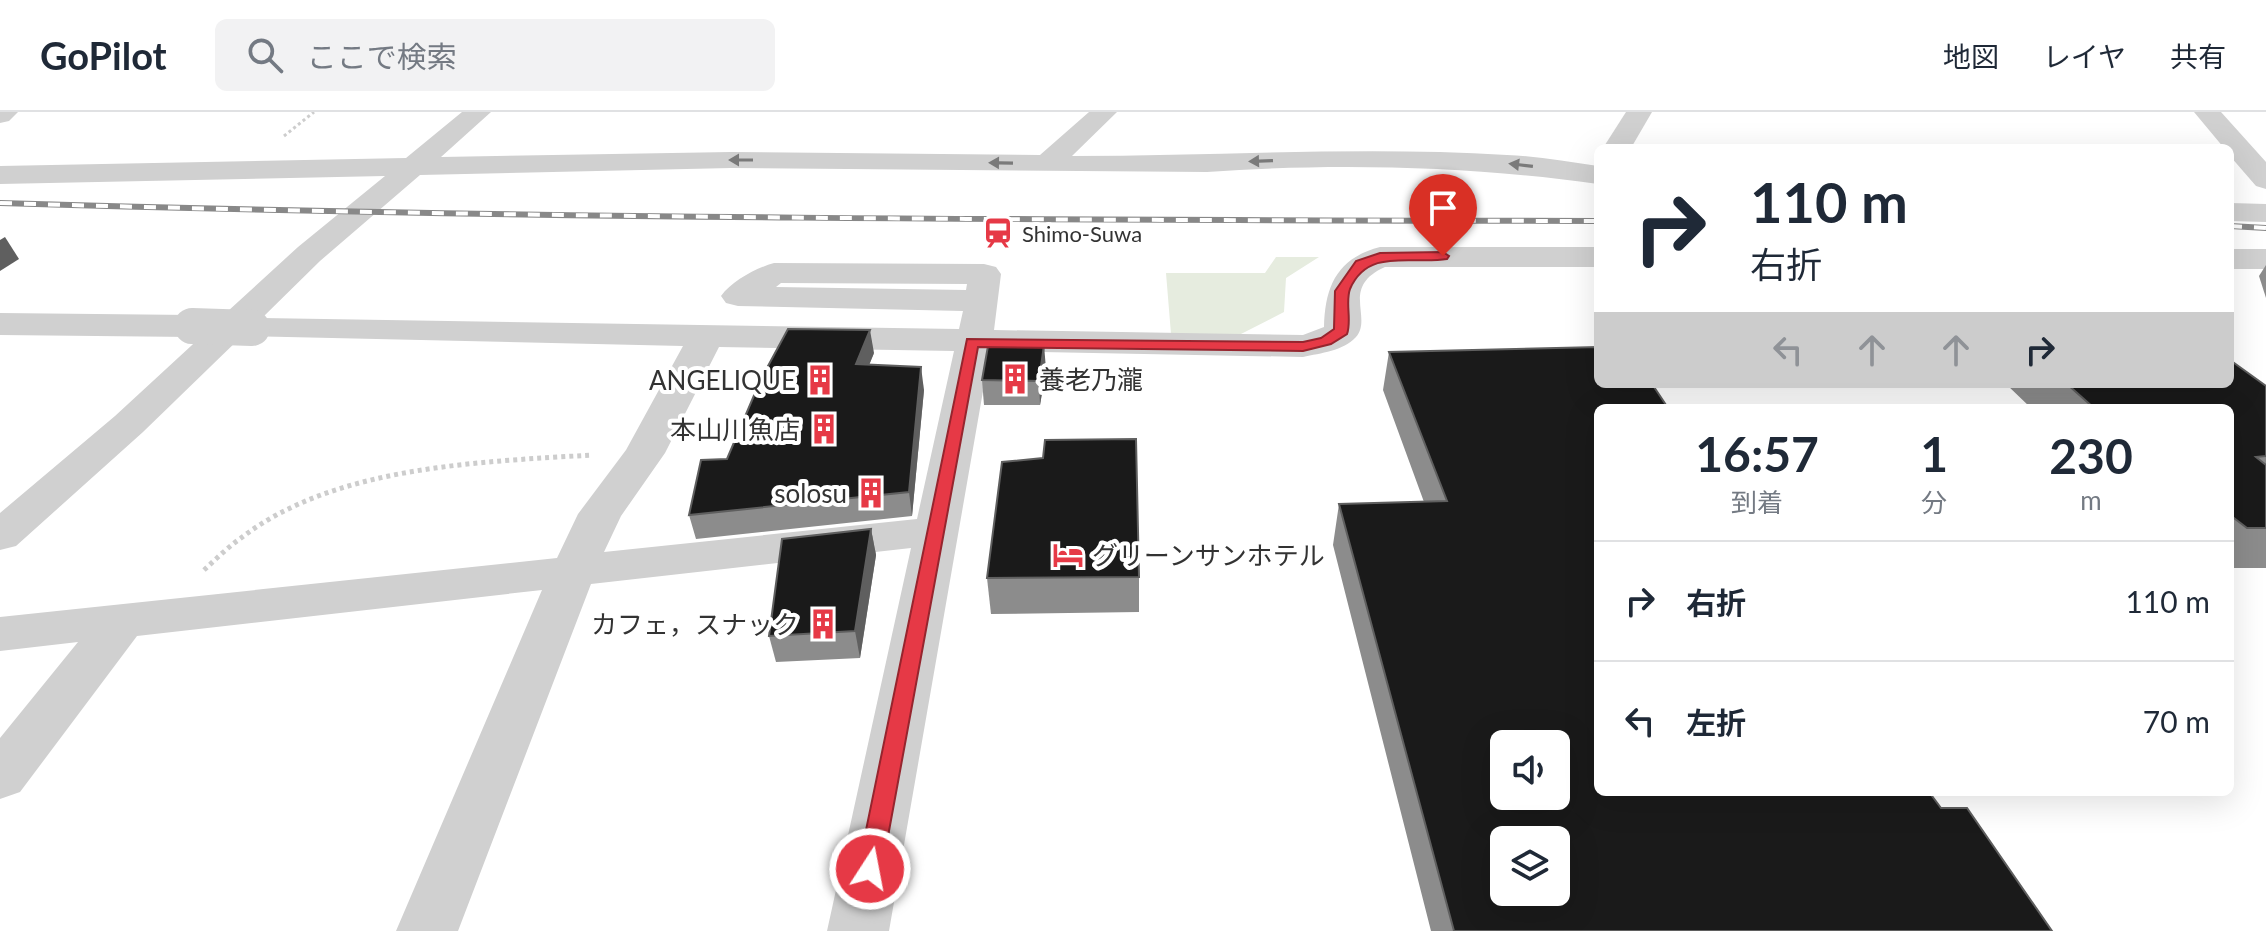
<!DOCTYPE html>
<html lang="ja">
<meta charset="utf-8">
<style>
body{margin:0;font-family:Lato,"Noto Sans JP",sans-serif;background:#f2f2f3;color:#1f2937;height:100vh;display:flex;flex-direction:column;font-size:30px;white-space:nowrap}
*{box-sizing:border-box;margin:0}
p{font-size:26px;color:#747a83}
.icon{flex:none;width:44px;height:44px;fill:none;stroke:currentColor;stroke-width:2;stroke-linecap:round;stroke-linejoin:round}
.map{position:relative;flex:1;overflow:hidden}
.details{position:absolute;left:1594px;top:292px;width:640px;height:392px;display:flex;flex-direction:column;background:#fff;border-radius:12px;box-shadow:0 8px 32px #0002}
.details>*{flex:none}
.hud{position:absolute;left:1594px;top:32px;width:640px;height:244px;border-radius:12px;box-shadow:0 8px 32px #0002;background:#fff;color:#1f2937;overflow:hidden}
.tools{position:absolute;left:1490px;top:618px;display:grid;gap:16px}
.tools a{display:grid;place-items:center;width:80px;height:80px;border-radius:12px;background:#fff;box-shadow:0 8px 32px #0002;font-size:40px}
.pin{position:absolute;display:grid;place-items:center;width:68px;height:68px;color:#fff;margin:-82px -34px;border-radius:50% 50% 50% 0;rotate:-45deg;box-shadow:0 0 8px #0007}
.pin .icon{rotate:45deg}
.me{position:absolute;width:88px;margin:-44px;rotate:11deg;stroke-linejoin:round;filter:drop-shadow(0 0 6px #0008)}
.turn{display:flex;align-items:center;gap:28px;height:168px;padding:0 24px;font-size:36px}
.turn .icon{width:104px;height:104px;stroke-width:2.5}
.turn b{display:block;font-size:56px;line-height:68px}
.lanes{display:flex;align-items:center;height:76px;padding:0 24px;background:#0003;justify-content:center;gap:40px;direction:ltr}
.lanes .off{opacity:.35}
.eta{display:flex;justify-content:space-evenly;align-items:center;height:136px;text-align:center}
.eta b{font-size:48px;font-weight:700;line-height:56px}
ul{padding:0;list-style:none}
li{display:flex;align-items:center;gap:24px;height:120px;padding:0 24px;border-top:2px solid #e0e1e3}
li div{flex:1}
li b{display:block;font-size:30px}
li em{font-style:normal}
header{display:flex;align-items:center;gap:48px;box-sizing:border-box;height:112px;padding:0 40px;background:#fff;border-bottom:2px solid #e0e1e3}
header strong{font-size:38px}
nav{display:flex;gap:44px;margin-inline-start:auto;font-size:28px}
.search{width:560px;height:72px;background:#f2f2f3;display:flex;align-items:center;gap:20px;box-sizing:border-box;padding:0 28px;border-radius:12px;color:#747a83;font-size:30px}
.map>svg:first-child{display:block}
.green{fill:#e6ecdf}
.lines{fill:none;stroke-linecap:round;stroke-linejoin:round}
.path-far1{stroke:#cdcdcd;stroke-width:3;stroke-dasharray:3 3;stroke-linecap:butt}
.path{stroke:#cdcdcd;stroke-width:5;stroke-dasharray:4 4;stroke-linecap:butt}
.minor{fill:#d0d0d0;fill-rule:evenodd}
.rail-casing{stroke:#888;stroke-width:6}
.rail{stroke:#fff;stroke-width:4;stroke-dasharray:12;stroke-linecap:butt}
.minor-bridge{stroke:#d0d0d0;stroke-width:36}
.wall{fill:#8c8c8c}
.shaded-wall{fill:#5f5f5f}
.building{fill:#1a1a1a;stroke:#5f5f5f;stroke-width:2;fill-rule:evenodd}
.oneway{fill:#7a7a7a}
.route{fill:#e63946;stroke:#96252e;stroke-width:2}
.labels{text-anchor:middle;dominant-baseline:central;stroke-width:8;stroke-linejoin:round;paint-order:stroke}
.far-poi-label{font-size:22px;fill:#333;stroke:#fff;text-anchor:start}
.poi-label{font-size:26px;fill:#333;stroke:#fff;text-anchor:end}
</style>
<header>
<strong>GoPilot</strong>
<div class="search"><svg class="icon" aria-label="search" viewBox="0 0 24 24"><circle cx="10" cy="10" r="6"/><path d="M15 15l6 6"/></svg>ここで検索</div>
<nav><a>地図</a><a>レイヤ</a><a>共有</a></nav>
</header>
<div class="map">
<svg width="2266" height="819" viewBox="0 0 2266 819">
<rect width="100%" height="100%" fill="#fff"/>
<path class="green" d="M1276,145H1319L1286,166L1284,200L1239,223L1171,222L1166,161H1265Z"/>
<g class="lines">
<path class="path-far1" d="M284,24L314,0"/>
<path class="path" d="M204,458C216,447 228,435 241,426C334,354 479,350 592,343"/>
<g class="minor">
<path d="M0,0H18L9,9L0,11Z"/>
<path d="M462,0H491L441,45L731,40L1040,43L1089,0H1117L1072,44C1217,44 1363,34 1507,43C1537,44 1568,50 1598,54V72C1470,54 1336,51 1207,60L731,56L420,63L320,149L262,206L959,217L963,199L738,194L726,191L721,184C732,169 756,156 774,151L984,152L996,155L1001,162L994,218L1303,223L1324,215C1325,173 1338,146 1380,135H1598V155H1385C1340,175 1373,205 1356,225C1343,239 1321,241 1303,245L990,239L889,819H827L911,436L591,472L458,819H396L542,478L137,524L20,680L0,687V626L78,530L0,539V505L557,446L578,402L626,338L683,234L242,224L143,320L16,434L0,438V401L115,304L204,222L192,225L0,223V201L192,203L205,206L210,214L205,220L298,135L385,64L0,72V54L406,46ZM781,171L967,172L966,178L776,175ZM719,235L954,239L917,407L604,440L621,404L665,341Z"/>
<path d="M1626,0H1652L1631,36H1603Z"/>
<path d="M2194,0H2221L2266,50V77L2256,74L2230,44V36H2224Z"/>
<path d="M2230,91L2266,92V110L2230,109Z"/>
<rect x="2230" y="137" width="36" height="20"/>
</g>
<g class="rail-casing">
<g id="rail">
<path d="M0,91C533,107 1065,108 1598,109"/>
<path d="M2230,114L2266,116"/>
</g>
</g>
<use href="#rail" class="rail"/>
<path class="minor-bridge" d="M192,214L252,216"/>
</g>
<g class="wall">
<path d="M2266,153V186L2259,164Z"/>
<path d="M1389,240L1941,696L2052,819H1431L1333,433L1339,392L1424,390L1383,278Z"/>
<path d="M874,241L869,253L924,278L912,404L696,427L689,403L727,347Z"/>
<path d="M1046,257L1040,293H984L982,268Z"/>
<path d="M2006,272H2230L2266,274V456H2230V296H2031Z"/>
<path d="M871,417L876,443L860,546L776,550L769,524Z"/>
<path d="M1139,465V500L991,502L987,466Z"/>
</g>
<g class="shaded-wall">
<path d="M5,125L19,147L0,159V128Z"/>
<path d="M870,218L874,241L860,275L856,252Z"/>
<path d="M1044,233L1046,257L1040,293L1039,269Z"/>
<path d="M921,255L924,278L912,404L909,380Z"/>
<path d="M871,417L876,443L860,546L855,519Z"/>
</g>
<g class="building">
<path d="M788,217L870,218L856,252L921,255L909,380L689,403L701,348L727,347L761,267Z"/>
<path d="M1044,233L1039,269L982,268L988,234Z"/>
<path d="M1598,235V272H1652L1668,296H1598V680H1929L1941,696H1967L2052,819H1454L1339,392L1447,389L1389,240ZM1504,632H1556V684H1504ZM1504,728H1556V780H1504Z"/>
<path d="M2230,248L2266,274V344L2256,345L2266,353V416H2247L2230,403V296H2094L2067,272H2230Z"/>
<path d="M1136,327L1139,465L987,466L1002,350L1043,346L1045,328Z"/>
<path d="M871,417L855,519L769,524L782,427Z"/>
</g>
<defs><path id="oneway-solid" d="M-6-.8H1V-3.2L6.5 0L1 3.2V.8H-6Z" transform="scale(2)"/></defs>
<g class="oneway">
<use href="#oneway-solid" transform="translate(741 48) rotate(-180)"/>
<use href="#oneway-solid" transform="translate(1261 49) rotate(178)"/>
<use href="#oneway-solid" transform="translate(1001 51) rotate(-179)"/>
<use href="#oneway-solid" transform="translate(1521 53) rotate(-173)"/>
</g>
<path class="route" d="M1443,140L1449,144L1447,147C1412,153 1368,135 1350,177C1345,191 1352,208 1347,222L1331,232L1303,239L978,235L882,757L879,765L870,768L862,765L858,757L967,227L1303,230L1321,226L1334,217L1335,179L1356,149L1380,141Z"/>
<defs>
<g id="station-bare" transform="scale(2.4)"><path d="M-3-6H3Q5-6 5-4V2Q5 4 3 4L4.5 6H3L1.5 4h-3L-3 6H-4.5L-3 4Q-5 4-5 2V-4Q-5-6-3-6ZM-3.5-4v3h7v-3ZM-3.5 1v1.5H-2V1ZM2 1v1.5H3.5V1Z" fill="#e63946" stroke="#fff" stroke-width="2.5" paint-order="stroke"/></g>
<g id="building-bare" transform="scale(2.4)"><path d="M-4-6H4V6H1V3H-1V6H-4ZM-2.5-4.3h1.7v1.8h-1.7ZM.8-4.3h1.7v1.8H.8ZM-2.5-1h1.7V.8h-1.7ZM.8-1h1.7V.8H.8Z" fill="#e63946" stroke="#fff" stroke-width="2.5" paint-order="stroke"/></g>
<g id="hotel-bare" transform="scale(2.4)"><path d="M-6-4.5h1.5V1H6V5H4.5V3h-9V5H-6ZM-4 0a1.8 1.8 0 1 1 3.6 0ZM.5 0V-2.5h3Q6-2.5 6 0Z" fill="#e63946" stroke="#fff" stroke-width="2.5" paint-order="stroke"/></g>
</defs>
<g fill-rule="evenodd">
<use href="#station-bare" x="998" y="121"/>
<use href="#building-bare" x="1015" y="267"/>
<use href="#building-bare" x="820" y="268"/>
<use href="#building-bare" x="824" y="317"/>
<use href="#building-bare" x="871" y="381"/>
<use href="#hotel-bare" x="1068" y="443"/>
<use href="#building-bare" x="823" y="512"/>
</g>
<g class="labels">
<g class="far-poi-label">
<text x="1022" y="121">Shimo-Suwa</text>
</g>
<g class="poi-label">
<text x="1039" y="267" text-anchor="start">養老乃瀧</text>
<text x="796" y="268">ANGELIQUE</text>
<text x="800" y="317">本山川魚店</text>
<text x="847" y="381">solosu</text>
<text x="1092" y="443" text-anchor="start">グリーンサンホテル</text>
<text x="799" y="512">カフェ，スナック</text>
</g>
</g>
</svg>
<div class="tools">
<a><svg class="icon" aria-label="sound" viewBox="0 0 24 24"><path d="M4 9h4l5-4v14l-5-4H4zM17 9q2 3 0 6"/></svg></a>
<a><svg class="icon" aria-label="layers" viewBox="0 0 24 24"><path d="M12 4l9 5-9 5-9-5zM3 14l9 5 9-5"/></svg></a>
</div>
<div class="pin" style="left:1443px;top:144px;background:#d93025"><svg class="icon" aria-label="arrive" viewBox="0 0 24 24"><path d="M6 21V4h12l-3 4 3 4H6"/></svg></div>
<svg class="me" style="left:870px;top:757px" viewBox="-20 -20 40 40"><circle r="17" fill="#e63946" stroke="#fff" stroke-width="3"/><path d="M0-11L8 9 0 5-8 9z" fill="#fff"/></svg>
<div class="hud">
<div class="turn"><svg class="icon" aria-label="right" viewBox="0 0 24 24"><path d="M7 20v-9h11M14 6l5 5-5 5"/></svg><div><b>110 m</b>右折</div></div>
<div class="lanes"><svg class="icon off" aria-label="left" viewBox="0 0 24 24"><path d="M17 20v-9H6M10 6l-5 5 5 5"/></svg><svg class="icon off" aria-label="ahead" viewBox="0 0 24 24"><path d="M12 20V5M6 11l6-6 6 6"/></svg><svg class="icon off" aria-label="ahead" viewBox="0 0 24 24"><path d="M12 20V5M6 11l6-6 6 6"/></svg><svg class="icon" aria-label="right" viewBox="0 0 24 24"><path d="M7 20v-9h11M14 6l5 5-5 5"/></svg></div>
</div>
<section class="details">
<div class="eta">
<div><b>16:57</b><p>到着</p></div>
<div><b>1</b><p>分</p></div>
<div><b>230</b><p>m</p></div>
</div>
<ul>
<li><svg class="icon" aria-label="right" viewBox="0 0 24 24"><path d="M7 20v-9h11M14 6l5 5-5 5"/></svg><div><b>右折</b></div><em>110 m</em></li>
<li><svg class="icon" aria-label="left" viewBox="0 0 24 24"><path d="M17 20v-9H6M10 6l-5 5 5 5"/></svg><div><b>左折</b></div><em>70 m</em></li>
</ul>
</section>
</div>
